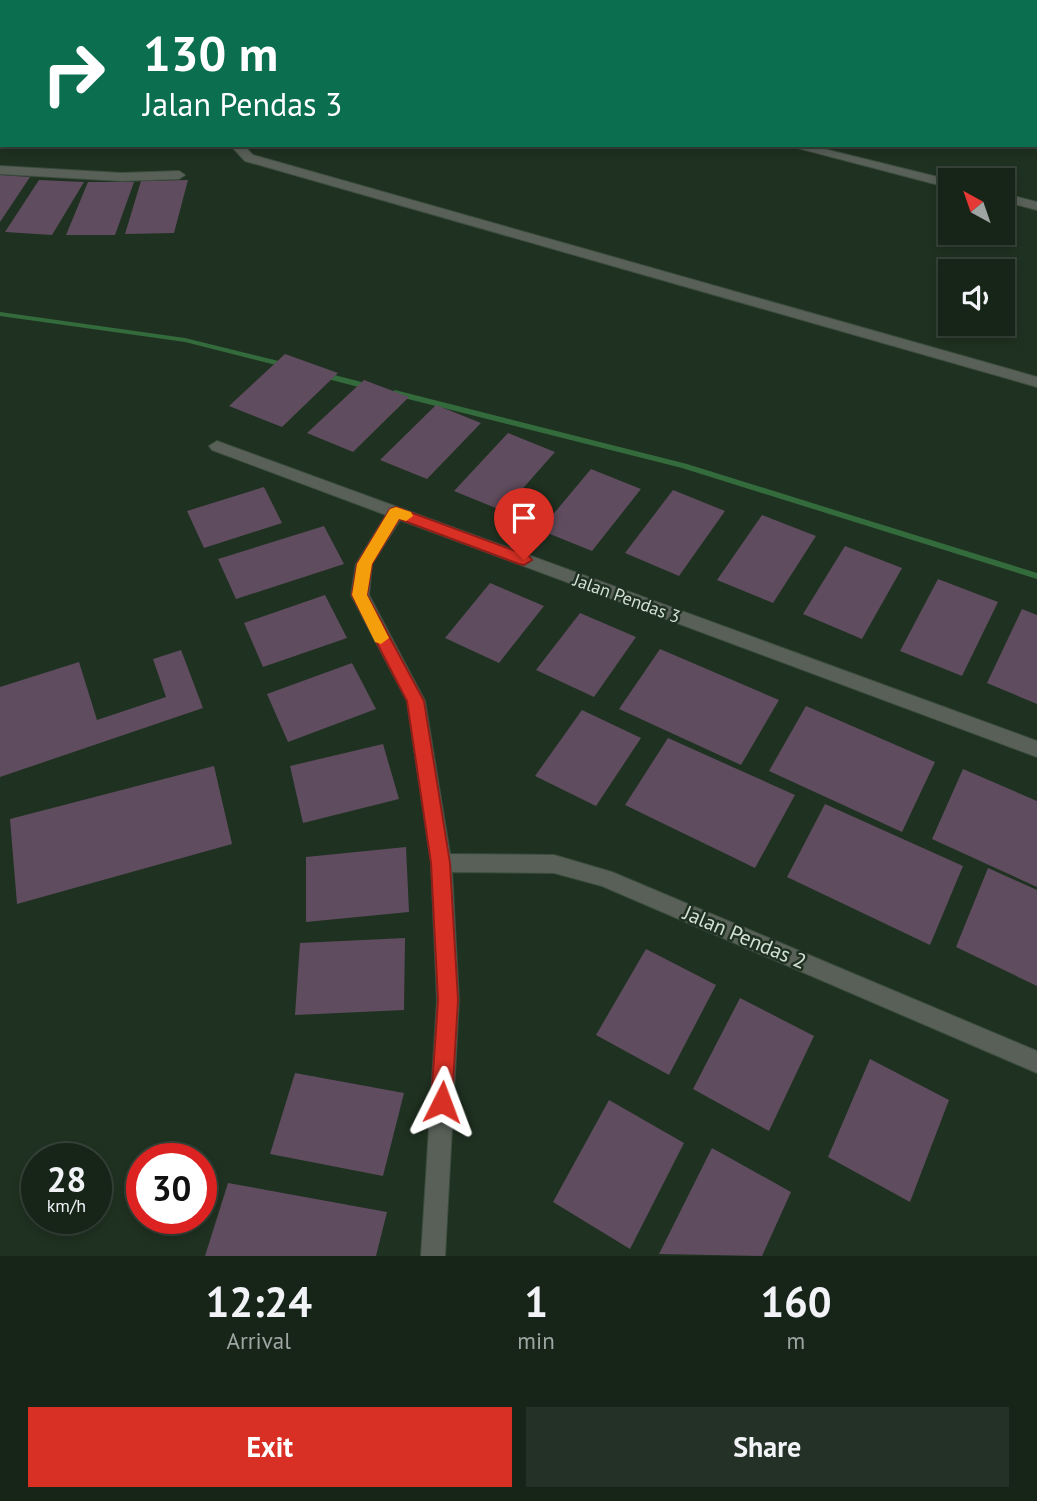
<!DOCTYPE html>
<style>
body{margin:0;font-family:"PT Sans",sans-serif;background:#243126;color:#f1f3f6;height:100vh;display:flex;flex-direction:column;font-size:26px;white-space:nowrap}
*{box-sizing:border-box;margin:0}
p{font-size:23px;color:#9ea5a2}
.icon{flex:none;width:38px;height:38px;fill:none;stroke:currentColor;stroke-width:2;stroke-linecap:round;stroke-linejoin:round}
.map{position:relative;height:1256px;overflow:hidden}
.details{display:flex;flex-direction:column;background:#172519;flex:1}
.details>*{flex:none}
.guide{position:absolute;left:0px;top:0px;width:1038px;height:147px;box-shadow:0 4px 10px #0003,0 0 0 2px #364238;background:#0b6e4f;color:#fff;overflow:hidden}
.needle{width:46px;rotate:320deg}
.controls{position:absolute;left:938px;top:168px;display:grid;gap:14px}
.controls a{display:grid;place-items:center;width:77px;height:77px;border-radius:0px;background:#172519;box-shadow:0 4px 10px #0003,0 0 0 2px #364238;font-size:35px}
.speed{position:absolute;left:21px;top:1143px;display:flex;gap:14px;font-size:35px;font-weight:700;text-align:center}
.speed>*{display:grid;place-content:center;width:91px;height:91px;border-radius:50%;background:#172519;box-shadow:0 4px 10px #0003,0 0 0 2px #364238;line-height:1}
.speed small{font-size:18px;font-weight:400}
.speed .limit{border:10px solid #d22;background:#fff;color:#111}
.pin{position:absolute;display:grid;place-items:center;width:60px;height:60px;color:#fff;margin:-72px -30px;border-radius:50% 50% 50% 0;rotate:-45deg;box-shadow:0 0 7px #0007}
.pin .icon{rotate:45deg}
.me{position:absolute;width:77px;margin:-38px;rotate:3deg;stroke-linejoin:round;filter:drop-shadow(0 0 5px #0008)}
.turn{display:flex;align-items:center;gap:24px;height:147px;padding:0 28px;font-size:32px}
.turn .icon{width:91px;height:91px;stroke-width:2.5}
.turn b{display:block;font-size:49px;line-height:60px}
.eta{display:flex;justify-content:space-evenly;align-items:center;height:119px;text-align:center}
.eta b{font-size:42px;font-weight:700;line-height:49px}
.action{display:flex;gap:14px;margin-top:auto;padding:14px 28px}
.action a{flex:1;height:80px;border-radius:0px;background:#d93025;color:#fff;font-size:28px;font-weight:700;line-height:80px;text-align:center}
.action a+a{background:#243126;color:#f1f3f6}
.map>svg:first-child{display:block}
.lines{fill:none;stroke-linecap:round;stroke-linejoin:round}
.stream{fill:#336b3c;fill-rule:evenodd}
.building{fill:#5f4c5e}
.minor-casing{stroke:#3c4d3e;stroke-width:2}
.minor{fill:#586058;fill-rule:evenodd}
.route{fill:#d93025;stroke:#8d1f18;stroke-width:2}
.slow{fill:#f59e0b}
.labels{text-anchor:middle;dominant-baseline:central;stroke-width:5;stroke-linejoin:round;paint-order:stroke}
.street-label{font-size:18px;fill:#d3ded4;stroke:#1f3121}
.near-street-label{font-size:21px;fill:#d3ded4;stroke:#1f3121}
</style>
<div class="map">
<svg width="1037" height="1256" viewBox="0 0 1037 1256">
<rect width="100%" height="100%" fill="#1f3121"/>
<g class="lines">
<g class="stream">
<path d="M0,312L185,338L291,364L292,366L288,368L185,342L0,316Z"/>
<path d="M323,372L373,385L374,387L370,390L320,377L319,375Z"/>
<path d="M395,390L687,464L1037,573V579L682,468L392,395L391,393Z"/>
</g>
</g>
<g class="building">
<path d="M0,175L30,177L0,222Z"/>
<path d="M39,180L84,182L52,235L5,232Z"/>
<path d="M188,180L174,233L125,234L141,181Z"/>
<path d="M88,182H134L115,235H66Z"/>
<path d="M285,354L338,373L282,427L229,406Z"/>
<path d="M364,380L409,397L353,452L307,433Z"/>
<path d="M436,405L481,423L427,479L380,460Z"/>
<path d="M508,433L555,452L503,511L454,491Z"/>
<path d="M591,469L641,489L592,551L540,530Z"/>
<path d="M264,487L282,523L204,548L187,511Z"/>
<path d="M673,490L725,511L679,576L625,553Z"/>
<path d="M762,515L816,536L773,603L717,580Z"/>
<path d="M324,526L344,564L236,599L218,559Z"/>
<path d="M845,546L902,568L862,639L803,614Z"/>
<path d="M938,579L998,602L962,676L900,651Z"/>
<path d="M490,583L544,606L499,663L445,638Z"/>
<path d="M325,595L347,638L263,667L244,623Z"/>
<path d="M1022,609L1037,615V704L987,683Z"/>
<path d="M580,613L636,637L594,697L536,670Z"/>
<path d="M660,649L779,700L741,765L619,709Z"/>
<path d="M181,650L203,708L0,777V687L79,662L97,720L166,697L153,659Z"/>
<path d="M352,663L376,709L288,742L267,694Z"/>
<path d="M806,706L935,762L902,832L769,771Z"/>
<path d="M582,710L641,738L596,806L535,776Z"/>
<path d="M668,738L795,795L755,868L625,805Z"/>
<path d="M383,744L399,799L303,823L290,766Z"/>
<path d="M214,766L232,844L17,904L10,819Z"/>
<path d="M963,769L1037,801V887L932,839Z"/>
<path d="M825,804L963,866L930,945L787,877Z"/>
<path d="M406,847L409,912L306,922V857Z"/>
<path d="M988,868L1037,890V986L956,947Z"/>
<path d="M405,938L404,1010L295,1015L300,943Z"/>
<path d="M646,949L716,985L669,1075L596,1035Z"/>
<path d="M740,998L814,1036L769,1131L693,1089Z"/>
<path d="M870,1059L949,1100L910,1202L828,1157Z"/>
<path d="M295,1073L404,1093L383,1176L270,1154Z"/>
<path d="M609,1100L684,1143L630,1249L553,1202Z"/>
<path d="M712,1148L791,1192L762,1256L659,1254Z"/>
<path d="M228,1183L387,1212L376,1256H205Z"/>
</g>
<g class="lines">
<g class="minor-casing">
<g id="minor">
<path d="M199,0H215L216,2H200Z"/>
<path d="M585,0H602L603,2H586Z"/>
<path d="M659,0H676L677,2H660Z"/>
<rect x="1036" y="78" width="1" height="6"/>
<rect x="0" y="80" width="2" height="6"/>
<rect x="1036" y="97" width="1" height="7"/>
<path d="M230,145H243L253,155L1037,377V387L245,161Z"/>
<path d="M786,145H808L950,180V188Z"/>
<path d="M0,166L122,173L179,171L185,175L179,179L122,181L0,174Z"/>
<path d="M1003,193L1037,202V210L1003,201Z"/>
<path d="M217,441L1037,741V757L400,520L372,564L369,595L425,701L450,854L554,855L612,872L1037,1051V1073L602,886L554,873L452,872L459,1000L445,1256H421L437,1000L431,863L407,701L351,595L356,564L386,515L212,450L209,446Z"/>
</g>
</g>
<use href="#minor" class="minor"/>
</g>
<path class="route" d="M396,507L529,556L532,560L524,565L519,564L399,519L372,564L367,595L424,701L450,863L458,1000L452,1102L449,1109L442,1113L434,1109L431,1102L438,1000L431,863L407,701L352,595L357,564L390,509Z"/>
<path class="slow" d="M396,507L411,512L413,516L406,521L399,519L372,564L367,595L389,638L381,644L375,642L352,595L357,564L390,509Z"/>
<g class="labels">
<g class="street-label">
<text transform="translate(627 598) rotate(20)">Jalan Pendas 3</text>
</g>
<g class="near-street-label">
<text transform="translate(745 937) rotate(23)">Jalan Pendas 2</text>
</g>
</g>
</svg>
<div class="controls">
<a><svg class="needle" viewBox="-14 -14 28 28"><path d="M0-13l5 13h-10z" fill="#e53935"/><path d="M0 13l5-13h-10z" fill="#9ea5a2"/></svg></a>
<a><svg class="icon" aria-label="sound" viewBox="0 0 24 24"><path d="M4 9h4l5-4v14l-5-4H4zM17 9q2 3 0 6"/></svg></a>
</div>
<div class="speed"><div>28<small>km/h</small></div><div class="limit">30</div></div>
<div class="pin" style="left:524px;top:560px;background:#d93025"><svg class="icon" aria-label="arrive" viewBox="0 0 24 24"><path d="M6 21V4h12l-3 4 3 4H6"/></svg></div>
<svg class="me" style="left:442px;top:1102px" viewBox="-20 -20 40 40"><path d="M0-17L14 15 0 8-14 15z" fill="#d93025" stroke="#fff" stroke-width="4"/></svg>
<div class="guide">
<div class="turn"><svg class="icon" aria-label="right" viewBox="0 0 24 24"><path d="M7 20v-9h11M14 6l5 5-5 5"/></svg><div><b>130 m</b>Jalan Pendas 3</div></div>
</div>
</div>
<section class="details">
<div class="eta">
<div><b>12:24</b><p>Arrival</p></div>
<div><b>1</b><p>min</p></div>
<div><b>160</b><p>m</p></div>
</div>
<div class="action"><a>Exit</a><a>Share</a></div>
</section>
